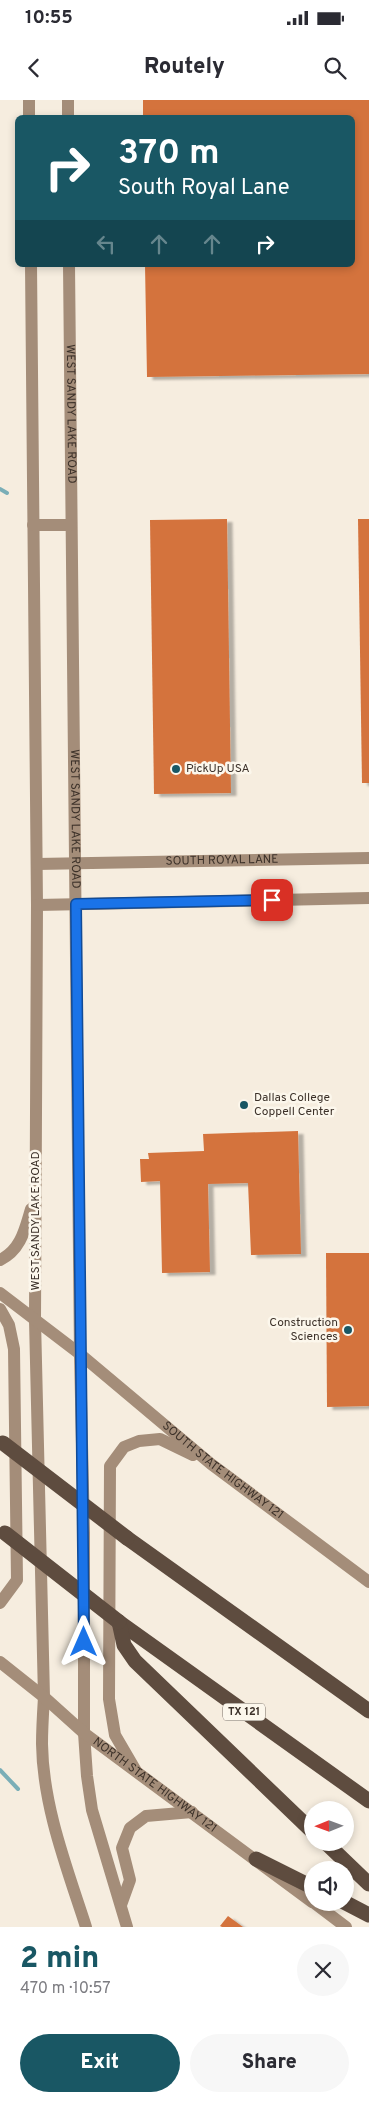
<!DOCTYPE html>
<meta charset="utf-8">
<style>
body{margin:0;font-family:Overpass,sans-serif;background:#f7f7f7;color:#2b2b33;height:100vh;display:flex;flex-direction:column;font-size:19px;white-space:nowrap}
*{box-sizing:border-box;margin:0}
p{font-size:16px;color:#7c7c81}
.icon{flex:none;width:28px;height:28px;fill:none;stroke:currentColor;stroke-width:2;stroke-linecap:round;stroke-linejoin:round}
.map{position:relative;height:1827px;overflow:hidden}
.panel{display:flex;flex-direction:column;background:#fff;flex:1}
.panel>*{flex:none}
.hud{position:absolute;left:15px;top:15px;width:340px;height:152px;border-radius:8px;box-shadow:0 2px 8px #0003;background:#195764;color:#fff;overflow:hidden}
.needle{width:32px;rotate:269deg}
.fabs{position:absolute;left:304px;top:1701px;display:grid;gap:10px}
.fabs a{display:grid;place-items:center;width:50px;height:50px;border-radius:50%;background:#fff;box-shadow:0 2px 8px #0003;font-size:25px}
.pin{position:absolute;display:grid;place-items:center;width:42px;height:42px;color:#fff;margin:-21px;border-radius:10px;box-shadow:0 2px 8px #0006}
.me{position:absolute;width:55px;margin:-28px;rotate:0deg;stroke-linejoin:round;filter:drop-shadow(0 0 4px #0008)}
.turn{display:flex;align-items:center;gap:18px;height:105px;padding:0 20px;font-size:22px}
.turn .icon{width:65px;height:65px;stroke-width:2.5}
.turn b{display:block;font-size:35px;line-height:42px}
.lanes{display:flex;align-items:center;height:48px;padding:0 20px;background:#0003;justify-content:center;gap:25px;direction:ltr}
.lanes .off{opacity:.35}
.round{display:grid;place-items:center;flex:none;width:52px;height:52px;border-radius:26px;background:#f7f7f7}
.overview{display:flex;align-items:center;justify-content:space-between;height:85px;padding:0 20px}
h1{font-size:30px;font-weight:800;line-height:38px;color:#195764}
.action{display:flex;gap:10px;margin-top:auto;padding:10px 20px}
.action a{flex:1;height:58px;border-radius:30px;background:#195764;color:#fff;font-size:20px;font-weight:800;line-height:58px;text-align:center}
.action a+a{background:#f7f7f7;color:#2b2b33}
.status{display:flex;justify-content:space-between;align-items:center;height:35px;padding:0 25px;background:#fff;direction:ltr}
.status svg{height:14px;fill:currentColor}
header{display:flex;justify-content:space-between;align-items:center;height:65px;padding:0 20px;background:#fff;font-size:22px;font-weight:800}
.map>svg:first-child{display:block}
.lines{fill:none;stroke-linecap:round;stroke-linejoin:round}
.stream{stroke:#7aaeb7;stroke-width:4}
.building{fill:#d4733e;filter:url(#shadow)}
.secondary{stroke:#a48d79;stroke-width:12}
.motorway{stroke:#5e4c3f;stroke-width:15}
.motorway-bridge{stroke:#5e4c3f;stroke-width:15}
.route-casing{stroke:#114b97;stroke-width:12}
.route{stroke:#1a73e8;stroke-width:9}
.poi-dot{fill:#195764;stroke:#fcf7ec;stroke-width:2}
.labels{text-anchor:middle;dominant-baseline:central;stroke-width:5;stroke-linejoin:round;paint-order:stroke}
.shield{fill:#fcf7ec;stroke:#766c64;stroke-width:1}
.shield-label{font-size:11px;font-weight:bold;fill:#3c3129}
.street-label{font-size:12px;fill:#3c3129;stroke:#fcf7ec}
.poi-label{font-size:12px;fill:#3c3129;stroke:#fcf7ec;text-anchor:start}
</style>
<div class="status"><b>10:55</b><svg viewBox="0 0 49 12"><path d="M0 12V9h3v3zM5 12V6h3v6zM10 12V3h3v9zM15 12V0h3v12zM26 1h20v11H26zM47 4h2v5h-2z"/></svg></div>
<header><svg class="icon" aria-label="back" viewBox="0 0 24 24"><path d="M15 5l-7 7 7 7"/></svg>Routely<svg class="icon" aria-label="search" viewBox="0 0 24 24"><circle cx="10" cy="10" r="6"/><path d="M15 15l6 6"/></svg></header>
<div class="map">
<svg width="369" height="1827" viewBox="0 0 369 1827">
<defs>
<filter id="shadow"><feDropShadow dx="5.5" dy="3" stdDeviation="1" flood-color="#0004"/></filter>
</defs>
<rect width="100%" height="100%" fill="#f6eddf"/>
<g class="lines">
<g class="stream">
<path d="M0,389L7,393"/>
<path d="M0,1670L18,1689"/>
</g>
</g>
<g class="building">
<path d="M143,0H369V274L147,277L145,165H352V18H143Z"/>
<path d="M227,419L231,693L154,694L150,420Z"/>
<path d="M358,419H369V683H362Z"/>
<path d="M298,1031L301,1154L251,1155L248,1083L208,1084L210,1172L162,1173L160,1081L141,1082L140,1059H149L148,1053L204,1051L203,1034Z"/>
<path d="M326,1153H369V1306L327,1307Z"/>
<path d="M228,1816L243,1827H222L220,1826Z"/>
</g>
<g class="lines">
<g class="secondary">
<path d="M29,0V18"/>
<path d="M68,0V18"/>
<path d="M31,165L37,805L35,1220L44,1597C43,1613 42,1628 42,1644C43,1707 67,1768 86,1827"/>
<path id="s1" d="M69,165L80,1254L84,1433V1633L87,1676L92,1710L127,1827"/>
<path d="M33,425H71"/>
<path id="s2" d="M37,764L369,758"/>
<path d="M37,805L369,798"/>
<path d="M0,1160C21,1150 25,1129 31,1109"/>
<path id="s3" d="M0,1193L80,1254L211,1364L369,1482"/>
<path d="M0,1209L9,1225L14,1249L17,1480L0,1503"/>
<path id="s4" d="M0,1562L44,1597L84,1633L312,1802"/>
<path d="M136,1671L115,1635L109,1599L110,1366L124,1347L139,1341L160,1339L193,1355"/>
<path d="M313,1802L346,1827"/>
<path d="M121,1805L130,1780L122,1748L130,1728L146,1716L192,1712"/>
</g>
<g class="motorway">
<path d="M127,1438L369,1611"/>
<path d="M119,1522L369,1701"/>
<path d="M119,1522L124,1545L135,1561L312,1731"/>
<path d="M325,1742L369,1784"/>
<path d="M256,1759L312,1787"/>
<path d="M344,1802L369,1815"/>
</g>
<g class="motorway-bridge">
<path d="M3,1343L127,1438"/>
<path d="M5,1433L119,1522"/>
</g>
</g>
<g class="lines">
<g class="route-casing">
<path id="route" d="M84,1542L76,804L272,800"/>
</g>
<use href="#route" class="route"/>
</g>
<g class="poi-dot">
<circle cx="176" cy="669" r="5"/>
<circle cx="244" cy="1005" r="5"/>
<circle cx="348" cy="1230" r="5"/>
</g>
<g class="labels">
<rect class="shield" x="223" y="1603.5" width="42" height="17" rx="4"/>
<g class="shield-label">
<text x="244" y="1612">TX 121</text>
</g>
<g class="street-label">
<text stroke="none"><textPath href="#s1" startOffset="149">WEST SANDY LAKE ROAD</textPath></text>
<text stroke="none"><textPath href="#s1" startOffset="554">WEST SANDY LAKE ROAD</textPath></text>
<text stroke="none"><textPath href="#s2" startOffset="185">SOUTH ROYAL LANE</textPath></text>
<text transform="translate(36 1121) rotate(-90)">WEST SANDY LAKE ROAD</text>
<text stroke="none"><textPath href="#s3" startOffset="285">SOUTH STATE HIGHWAY 121</textPath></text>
<text stroke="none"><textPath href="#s4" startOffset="198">NORTH STATE HIGHWAY 121</textPath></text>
</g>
<g class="poi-label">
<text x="186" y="669">PickUp USA</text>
<text x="254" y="998">Dallas College<tspan x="254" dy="14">Coppell Center</tspan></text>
<text x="338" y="1223" text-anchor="end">Construction<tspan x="338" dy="14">Sciences</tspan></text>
</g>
</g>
</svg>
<div class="fabs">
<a><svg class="needle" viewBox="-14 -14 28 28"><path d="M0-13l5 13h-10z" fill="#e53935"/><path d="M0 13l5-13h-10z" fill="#7c7c81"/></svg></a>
<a><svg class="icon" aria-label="sound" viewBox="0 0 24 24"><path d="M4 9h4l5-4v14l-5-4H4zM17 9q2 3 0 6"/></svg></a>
</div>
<div class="pin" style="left:272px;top:800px;background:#d93025"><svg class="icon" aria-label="arrive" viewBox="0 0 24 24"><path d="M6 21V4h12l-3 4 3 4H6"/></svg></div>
<svg class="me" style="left:84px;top:1542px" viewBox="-20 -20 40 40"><path d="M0-17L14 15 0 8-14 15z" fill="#1a73e8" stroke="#fff" stroke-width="4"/></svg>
<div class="hud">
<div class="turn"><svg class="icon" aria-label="right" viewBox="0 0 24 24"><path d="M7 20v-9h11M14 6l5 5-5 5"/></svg><div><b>370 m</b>South Royal Lane</div></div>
<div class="lanes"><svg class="icon off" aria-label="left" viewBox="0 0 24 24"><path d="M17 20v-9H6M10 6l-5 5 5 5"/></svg><svg class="icon off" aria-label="ahead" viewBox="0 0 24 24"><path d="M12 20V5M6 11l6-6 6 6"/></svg><svg class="icon off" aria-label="ahead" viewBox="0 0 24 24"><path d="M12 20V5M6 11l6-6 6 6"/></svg><svg class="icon" aria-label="right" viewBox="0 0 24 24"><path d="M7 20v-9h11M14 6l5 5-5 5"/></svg></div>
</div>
</div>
<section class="panel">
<div class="overview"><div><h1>2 min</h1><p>470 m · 10:57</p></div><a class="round"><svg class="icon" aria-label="close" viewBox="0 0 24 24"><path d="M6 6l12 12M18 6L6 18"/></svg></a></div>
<div class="action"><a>Exit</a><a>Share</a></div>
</section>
